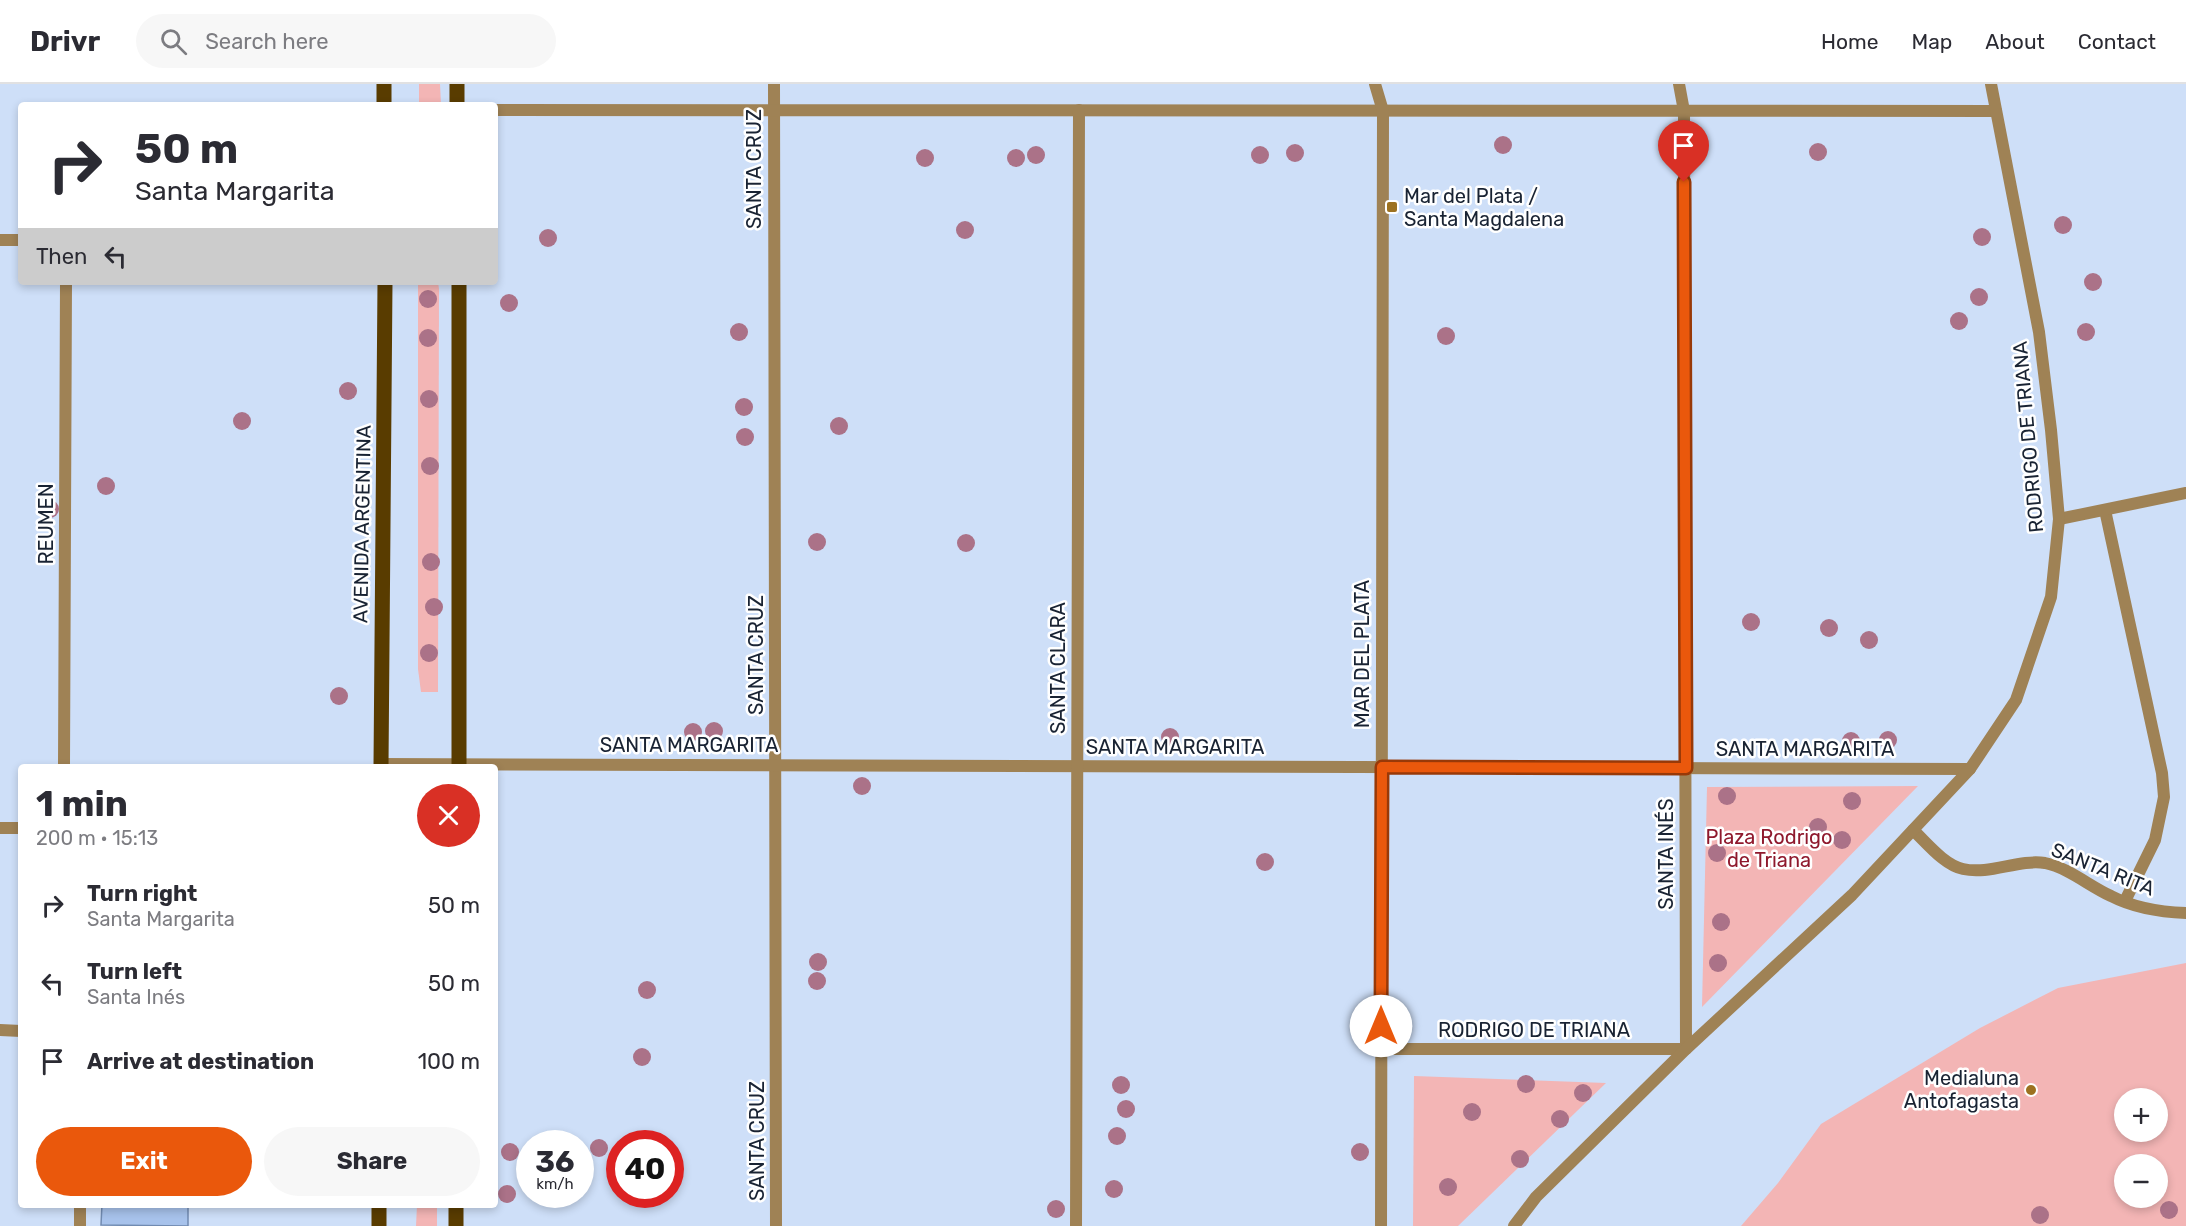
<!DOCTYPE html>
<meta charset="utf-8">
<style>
body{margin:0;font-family:Rubik,sans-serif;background:#f7f7f7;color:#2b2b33;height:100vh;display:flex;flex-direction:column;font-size:22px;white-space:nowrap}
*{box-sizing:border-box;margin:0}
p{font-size:20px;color:#7c7c81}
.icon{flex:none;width:33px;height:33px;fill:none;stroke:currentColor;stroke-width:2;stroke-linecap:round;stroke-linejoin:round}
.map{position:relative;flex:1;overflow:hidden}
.details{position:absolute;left:18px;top:680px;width:480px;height:444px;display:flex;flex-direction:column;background:#fff;border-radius:6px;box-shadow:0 3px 9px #0003}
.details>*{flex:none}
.guide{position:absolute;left:18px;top:18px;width:480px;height:183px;border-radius:6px;box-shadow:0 3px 9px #0003;background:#fff;color:#2b2b33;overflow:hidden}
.buttons{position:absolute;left:2114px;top:1004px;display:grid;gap:12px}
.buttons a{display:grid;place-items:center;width:54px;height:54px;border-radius:50%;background:#fff;box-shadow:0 3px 9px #0003;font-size:30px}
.speed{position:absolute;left:516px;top:1046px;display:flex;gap:12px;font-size:30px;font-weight:700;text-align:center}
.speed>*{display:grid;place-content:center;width:78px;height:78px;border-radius:50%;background:#fff;box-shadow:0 3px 9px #0003;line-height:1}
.speed small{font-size:15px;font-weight:400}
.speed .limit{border:9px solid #d22;background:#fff;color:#111}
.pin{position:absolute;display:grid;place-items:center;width:51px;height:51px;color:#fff;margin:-62px -26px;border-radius:50% 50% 50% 0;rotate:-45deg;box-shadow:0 0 6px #0007}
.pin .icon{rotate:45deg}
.me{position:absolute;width:66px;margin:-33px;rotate:0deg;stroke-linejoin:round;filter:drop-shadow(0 0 4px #0008)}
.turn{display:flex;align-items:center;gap:21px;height:126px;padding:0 18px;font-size:27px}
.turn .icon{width:78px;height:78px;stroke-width:2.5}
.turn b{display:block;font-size:42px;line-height:51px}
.then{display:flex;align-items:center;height:57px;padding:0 18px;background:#0003;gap:12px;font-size:22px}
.round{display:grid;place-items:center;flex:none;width:63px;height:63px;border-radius:32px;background:#f7f7f7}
.overview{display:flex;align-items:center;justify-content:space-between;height:102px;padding:0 18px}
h1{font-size:36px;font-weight:700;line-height:45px}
.primary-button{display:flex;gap:12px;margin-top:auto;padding:12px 18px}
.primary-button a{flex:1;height:69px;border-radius:36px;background:#ea580c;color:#fff;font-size:24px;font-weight:700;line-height:69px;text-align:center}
.primary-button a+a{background:#f7f7f7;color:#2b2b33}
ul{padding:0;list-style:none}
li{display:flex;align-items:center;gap:18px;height:78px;padding:0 18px}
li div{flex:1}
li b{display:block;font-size:22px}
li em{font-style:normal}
header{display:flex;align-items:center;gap:36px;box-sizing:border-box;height:84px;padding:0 30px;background:#fff;border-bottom:2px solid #e1e1e2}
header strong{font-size:28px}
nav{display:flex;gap:33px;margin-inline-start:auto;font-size:21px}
.search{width:420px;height:54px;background:#f7f7f7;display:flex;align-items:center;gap:15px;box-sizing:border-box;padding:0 21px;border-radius:33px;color:#7c7c81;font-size:22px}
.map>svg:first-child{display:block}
.green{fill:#f3b5b5;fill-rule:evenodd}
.building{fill:#a7c2eb;stroke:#718bb1;stroke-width:1.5}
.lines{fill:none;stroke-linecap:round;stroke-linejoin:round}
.minor{stroke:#9f8255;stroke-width:12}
.tertiary{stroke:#9f8255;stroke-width:12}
.primary{stroke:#593c00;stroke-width:15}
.tree{fill:#ab7288}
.route-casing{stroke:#983908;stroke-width:15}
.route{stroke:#ea580c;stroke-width:10}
.poi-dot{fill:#9c7120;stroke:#fff;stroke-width:2}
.labels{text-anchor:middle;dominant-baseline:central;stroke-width:5;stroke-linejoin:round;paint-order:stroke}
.street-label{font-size:20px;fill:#192333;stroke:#fff}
.poi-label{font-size:20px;fill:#192333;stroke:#fff;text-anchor:start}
.park-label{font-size:20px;fill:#8f192d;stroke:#fff}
</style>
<header>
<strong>Drivr</strong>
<div class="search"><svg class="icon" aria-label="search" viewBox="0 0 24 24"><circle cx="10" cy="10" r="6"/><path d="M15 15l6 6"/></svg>Search here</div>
<nav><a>Home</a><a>Map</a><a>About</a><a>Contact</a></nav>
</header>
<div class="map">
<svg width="2186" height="1142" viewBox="0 0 2186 1142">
<rect width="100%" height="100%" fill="#cedff8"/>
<g class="green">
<path d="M419,0H440L441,21H419Z"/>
<path d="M418,198H438L439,205L438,608H421L418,585Z"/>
<path d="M1918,702L1702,923L1707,703Z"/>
<path d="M2186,879V1142H1741L1778,1099L1821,1040L1980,944L2058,904ZM2124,1014H2157V1047H2124ZM2124,1080H2157V1113H2124Z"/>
<path d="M1414,992L1606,999L1458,1142H1413Z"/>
<path d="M417,1121H437V1142H416Z"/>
</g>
<path class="building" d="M102,1120H188V1142L101,1141Z"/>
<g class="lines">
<g class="minor">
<path d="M774,0L776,1142"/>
<path d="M495,26L1996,27"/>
<path d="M0,156H21"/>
<path d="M2105,426L2162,689L2164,713L2155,756L2125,817"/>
<path d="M2059,435L2186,409"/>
<path d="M381,680L1970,685"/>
<path d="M64,682L66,198"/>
<path d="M1913,746C1927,759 1944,781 1963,785C1990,791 2018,775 2045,779C2069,784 2089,802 2111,812C2134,824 2160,828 2186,829"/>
<path d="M0,946L21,947"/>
<path d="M1381,965H1686L1684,27L1679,0"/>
<path d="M80,1142V1120"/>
<path d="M1076,1142L1079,26"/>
<path d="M1514,1142L1536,1113L1686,965L1852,811L1970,685L2016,616L2051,513L2059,435L2051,346L2039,248L1991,0"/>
</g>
<g class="tertiary">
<path d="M1375,0L1383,27L1381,1142"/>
<path d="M0,744H21"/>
</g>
<g class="primary">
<path d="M457,0V21"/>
<path d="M384,21V0"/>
<path d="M381,682L385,198"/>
<path d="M459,682V198"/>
<path d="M379,1142V1120"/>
<path d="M456,1142V1120"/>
</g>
</g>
<g class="tree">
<circle cx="1503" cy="61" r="9"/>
<circle cx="1818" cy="68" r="9"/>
<circle cx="1295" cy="69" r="9"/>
<circle cx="1036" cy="71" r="9"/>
<circle cx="1260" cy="71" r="9"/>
<circle cx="925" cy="74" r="9"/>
<circle cx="1016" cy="74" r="9"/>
<circle cx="2063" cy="141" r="9"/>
<circle cx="965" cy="146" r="9"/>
<circle cx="1982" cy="153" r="9"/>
<circle cx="548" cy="154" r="9"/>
<circle cx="2093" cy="198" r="9"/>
<circle cx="1979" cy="213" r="9"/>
<circle cx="428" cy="215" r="9"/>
<circle cx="509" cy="219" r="9"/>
<circle cx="1959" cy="237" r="9"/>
<circle cx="739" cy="248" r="9"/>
<circle cx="2086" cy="248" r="9"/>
<circle cx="1446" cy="252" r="9"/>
<circle cx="428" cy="254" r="9"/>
<circle cx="348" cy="307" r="9"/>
<circle cx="429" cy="315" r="9"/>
<circle cx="744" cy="323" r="9"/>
<circle cx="242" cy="337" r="9"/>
<circle cx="839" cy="342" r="9"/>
<circle cx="745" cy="353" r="9"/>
<circle cx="430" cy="382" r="9"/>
<circle cx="106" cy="402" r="9"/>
<circle cx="50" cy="425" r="9"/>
<circle cx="817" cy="458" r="9"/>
<circle cx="966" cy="459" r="9"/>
<circle cx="431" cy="478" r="9"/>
<circle cx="434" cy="523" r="9"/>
<circle cx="1751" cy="538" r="9"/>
<circle cx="1829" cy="544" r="9"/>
<circle cx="1869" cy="556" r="9"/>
<circle cx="429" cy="569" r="9"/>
<circle cx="339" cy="612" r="9"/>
<circle cx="714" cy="647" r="9"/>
<circle cx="693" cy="648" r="9"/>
<circle cx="1170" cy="653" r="9"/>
<circle cx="1888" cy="656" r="9"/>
<circle cx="1851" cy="657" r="9"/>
<circle cx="862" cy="702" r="9"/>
<circle cx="1727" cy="712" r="9"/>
<circle cx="1852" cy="717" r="9"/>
<circle cx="1818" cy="743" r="9"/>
<circle cx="1842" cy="756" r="9"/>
<circle cx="1717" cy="769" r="9"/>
<circle cx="1265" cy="778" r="9"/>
<circle cx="1721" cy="838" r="9"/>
<circle cx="818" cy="878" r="9"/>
<circle cx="1718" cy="879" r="9"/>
<circle cx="817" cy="897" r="9"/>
<circle cx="647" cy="906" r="9"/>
<circle cx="642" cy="973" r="9"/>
<circle cx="1526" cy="1000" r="9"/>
<circle cx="1121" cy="1001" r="9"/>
<circle cx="1583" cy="1009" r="9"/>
<circle cx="1126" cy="1025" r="9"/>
<circle cx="1472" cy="1028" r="9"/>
<circle cx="1560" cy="1035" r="9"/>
<circle cx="1117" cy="1052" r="9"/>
<circle cx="599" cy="1064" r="9"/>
<circle cx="510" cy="1068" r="9"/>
<circle cx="1360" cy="1068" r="9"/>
<circle cx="1520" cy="1075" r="9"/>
<circle cx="1448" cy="1103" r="9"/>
<circle cx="1114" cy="1105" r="9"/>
<circle cx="507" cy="1110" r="9"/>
<circle cx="1056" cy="1125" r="9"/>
<circle cx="2169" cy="1126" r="9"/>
<circle cx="2040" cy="1131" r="9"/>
</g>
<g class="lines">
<g class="route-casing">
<path id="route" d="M1381,942L1382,683L1686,684L1684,98"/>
</g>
<use href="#route" class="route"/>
</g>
<g class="poi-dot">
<rect x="1386" y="117" width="12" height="12" rx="3"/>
<circle cx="2031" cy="1006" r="6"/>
</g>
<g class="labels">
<g class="street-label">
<text transform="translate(754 85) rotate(-90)">SANTA CRUZ</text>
<text transform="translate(2028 353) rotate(-95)">RODRIGO DE TRIANA</text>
<text transform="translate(46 440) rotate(-90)">REUMEN</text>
<text transform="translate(362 440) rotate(-89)">AVENIDA ARGENTINA</text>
<text transform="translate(1362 570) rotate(-90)">MAR DEL PLATA</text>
<text transform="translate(756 571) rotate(-90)">SANTA CRUZ</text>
<text transform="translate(1058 584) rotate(-90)">SANTA CLARA</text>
<text x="689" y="661">SANTA MARGARITA</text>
<text x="1175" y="663">SANTA MARGARITA</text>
<text x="1805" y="665">SANTA MARGARITA</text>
<text transform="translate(1666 770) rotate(-90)">SANTA INÉS</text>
<text transform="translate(2103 785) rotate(22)">SANTA RITA</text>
<text x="1534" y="946">RODRIGO DE TRIANA</text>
<text transform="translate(757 1057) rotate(-90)">SANTA CRUZ</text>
</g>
<g class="poi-label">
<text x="1404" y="112">Mar del Plata /<tspan x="1404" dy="23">Santa Magdalena</tspan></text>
<text x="2019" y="994" text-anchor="end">Medialuna<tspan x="2019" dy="23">Antofagasta</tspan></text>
</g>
<g class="park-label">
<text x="1769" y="753">Plaza Rodrigo<tspan x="1769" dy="23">de Triana</tspan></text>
</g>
</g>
</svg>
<div class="buttons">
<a>+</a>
<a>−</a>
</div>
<div class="speed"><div>36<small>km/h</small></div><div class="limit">40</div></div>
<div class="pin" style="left:1684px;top:98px;background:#d93025"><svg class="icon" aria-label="arrive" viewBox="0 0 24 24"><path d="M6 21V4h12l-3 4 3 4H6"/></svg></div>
<svg class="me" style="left:1381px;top:942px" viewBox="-20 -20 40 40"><circle r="19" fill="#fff"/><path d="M0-13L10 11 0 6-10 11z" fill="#ea580c"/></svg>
<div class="guide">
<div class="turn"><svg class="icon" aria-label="right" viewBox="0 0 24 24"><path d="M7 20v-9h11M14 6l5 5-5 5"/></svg><div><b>50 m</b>Santa Margarita</div></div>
<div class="then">Then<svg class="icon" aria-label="left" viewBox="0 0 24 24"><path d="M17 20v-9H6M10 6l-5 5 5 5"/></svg></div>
</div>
<section class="details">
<div class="overview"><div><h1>1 min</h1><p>200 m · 15:13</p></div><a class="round" style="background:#d93025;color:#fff"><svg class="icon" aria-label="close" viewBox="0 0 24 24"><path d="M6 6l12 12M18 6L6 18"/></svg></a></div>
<ul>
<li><svg class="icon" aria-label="right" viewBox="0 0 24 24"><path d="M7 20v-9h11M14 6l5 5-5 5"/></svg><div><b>Turn right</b><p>Santa Margarita</p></div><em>50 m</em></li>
<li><svg class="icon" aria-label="left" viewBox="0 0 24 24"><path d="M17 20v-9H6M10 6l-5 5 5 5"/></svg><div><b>Turn left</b><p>Santa Inés</p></div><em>50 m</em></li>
<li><svg class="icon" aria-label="arrive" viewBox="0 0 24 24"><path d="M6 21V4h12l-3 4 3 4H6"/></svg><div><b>Arrive at destination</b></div><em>100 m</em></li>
</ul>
<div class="primary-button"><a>Exit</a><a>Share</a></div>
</section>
</div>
